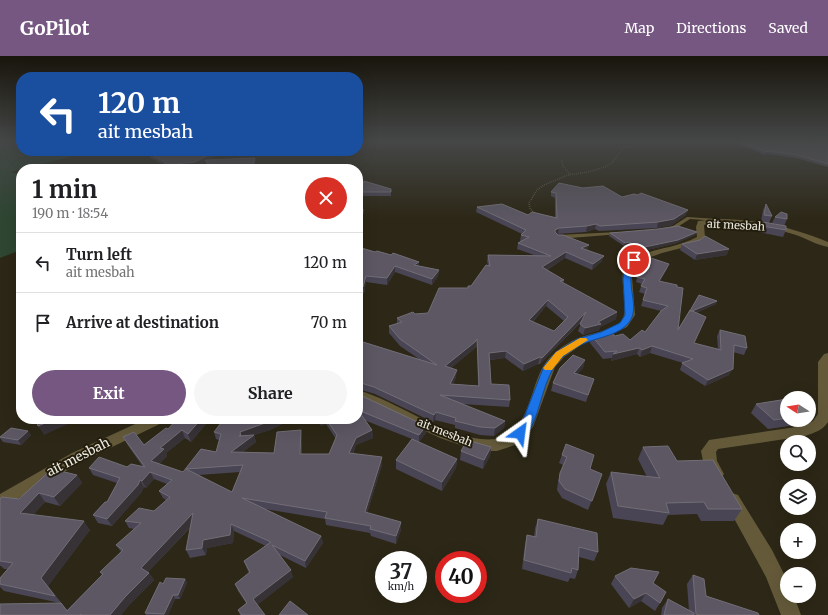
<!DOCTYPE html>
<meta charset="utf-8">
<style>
body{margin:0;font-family:Merriweather,serif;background:#f6f6f6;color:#202124;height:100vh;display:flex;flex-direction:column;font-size:15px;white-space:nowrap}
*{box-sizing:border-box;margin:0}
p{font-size:13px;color:#757577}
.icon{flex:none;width:22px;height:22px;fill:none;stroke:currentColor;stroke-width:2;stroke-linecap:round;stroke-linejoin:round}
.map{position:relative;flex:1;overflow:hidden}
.details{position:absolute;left:16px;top:108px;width:347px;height:260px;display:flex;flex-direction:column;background:#fff;border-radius:16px;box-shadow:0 4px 16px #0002}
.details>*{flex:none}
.banner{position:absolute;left:16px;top:16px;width:347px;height:84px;border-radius:16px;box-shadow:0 4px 16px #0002;background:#1a4fa0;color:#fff;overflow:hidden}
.needle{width:26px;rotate:282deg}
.controls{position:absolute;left:780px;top:335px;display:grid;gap:8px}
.controls a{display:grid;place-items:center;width:36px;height:36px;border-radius:50%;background:#fff;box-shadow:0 4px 16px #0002;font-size:20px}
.speed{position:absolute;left:375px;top:495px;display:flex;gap:8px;font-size:20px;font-weight:700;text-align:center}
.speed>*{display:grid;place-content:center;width:52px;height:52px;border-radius:50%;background:#fff;box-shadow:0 4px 16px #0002;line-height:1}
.speed small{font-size:10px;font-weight:400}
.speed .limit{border:6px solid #d22;background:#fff;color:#111}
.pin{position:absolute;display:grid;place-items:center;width:34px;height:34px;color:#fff;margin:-17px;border:2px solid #fff;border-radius:50%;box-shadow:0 1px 4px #0007}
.me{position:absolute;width:44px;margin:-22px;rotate:31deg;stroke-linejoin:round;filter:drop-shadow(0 0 3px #0008)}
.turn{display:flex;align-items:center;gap:14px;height:84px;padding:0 16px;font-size:18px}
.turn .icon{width:52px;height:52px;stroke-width:2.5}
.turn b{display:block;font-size:28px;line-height:34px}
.round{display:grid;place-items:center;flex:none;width:42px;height:42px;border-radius:21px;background:#f6f6f6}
.headline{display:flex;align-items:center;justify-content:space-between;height:68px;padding:0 16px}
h1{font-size:24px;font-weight:700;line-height:30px}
.button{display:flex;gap:8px;margin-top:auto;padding:8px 16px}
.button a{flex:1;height:46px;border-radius:24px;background:#755782;color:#fff;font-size:16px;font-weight:700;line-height:46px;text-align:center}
.button a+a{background:#f6f6f6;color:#202124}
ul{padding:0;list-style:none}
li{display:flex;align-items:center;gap:12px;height:60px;padding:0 16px;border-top:1px solid #e0e0e0}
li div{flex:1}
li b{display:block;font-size:15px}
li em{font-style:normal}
header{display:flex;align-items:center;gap:24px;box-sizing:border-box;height:56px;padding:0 20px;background:#755782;color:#fff}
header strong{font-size:19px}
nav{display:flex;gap:22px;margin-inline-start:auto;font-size:14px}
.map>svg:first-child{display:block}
.green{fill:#2e4632}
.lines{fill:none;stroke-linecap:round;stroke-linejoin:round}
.path{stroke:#7c7869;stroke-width:1.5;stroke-dasharray:0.5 1.5;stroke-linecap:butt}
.service{fill:#645a3a;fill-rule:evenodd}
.minor{fill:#645a3a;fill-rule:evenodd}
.tertiary{fill:#645a3a;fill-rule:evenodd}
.wall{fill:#4a4554;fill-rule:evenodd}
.shaded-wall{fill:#373235}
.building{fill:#5c5763;stroke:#726e76;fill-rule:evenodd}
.route{fill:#1a73e8;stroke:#114b97}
.slow{fill:#f59e0b}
.labels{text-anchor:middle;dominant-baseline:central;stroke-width:4;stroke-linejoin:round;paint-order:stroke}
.street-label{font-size:11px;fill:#ece9de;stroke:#221d0d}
.near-street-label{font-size:13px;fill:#ece9de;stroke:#221d0d}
</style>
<header>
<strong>GoPilot</strong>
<nav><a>Map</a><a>Directions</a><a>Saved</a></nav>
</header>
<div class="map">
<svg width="828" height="559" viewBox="0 0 828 559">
<rect width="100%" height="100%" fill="#2c2716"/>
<path class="green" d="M0,85H21V95H93L10,116L21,118V194L0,202Z"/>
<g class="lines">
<g class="path">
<path d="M562,104L563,110L570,118"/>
<path d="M536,158L530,153L529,147L537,134L544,129L568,119L588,116L605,111L612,107L623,92L654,85"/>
</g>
<g class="service">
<path d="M687,161L718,163L720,164L718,165L690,163L676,172L668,173L666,172L673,170Z"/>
<path d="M618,176H620V178L558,183L555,181L558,179Z"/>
</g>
<g class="minor">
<path d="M828,297V366C823,374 814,377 805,380L718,393L716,396L717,405L724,418L721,422L716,424L711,422L703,405L701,395L709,384L803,370L813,365L818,358V306L824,298Z"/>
<path d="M732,437L738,439L772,494L786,522L787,540H794L801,559H781L766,521L724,444L726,439Z"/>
</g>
<g class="tertiary">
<path d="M716,163C755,163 792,171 828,186V191C817,189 807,183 796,179C766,170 735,165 704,169L705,182L697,188L662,197L637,206L633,211L632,221L635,259L627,271L608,280L584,287L564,301L555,311L533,371L518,388L497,395H478L440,382L358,343V334C400,346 452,388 496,383C528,380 530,331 544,309C551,298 565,288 576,283C590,277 607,276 619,267C635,254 611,216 631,202C634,200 639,199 643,198C660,192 681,190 697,181L696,171L698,165Z"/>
<path d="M146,363H166L164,366L83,405L0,453V438L72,397Z"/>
</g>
</g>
<g class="wall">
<path d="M736,85H793L818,89L814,85H828V111L796,102L768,98L765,99L736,87Z"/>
<path d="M150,98L218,99L207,104L255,102L256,105L253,113H209L206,108V105L196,110L167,113L166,110L151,102Z"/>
<path d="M391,133V140H361L360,136Z"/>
<path d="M551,136L622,141L686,159L672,169L657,172L599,175L595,173L586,176L557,178L587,194L602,205L592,214L565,202L547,214L564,224L563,227L617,256L616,263L600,271L599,274L583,279L578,275L582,265L540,308H538L523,315L505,302L490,304L491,328L510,344L509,351L462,348L505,365L504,372L494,380L480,379L455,372V369L435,364L433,366L375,338L358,333V291L419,303L400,290L389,277V270L397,268V262L415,258L428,257L471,230L488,209L487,205L488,199H534L517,193L518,187L522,185H520L521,179L522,178L476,156L477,151L528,159L555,162V142L551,140ZM546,250L564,265L554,275L533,266ZM477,290L478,330L453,328L456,321L451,312L474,293Z"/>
<path d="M766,148L772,160L769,167L761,165L763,154Z"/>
<path d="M358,153L363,157L362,170H358Z"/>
<path d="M775,161L787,163L784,170L772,167Z"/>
<path d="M763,166L786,174L783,181L759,176L760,172Z"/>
<path d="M610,177L695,179L677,187L639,196L628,189L624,190L609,180Z"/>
<path d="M682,188L727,199L695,204L680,194Z"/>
<path d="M358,191L419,210L439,214L438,220L432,229L395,216L387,229L366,226L364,237H358Z"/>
<path d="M636,206L667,213L660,225L678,274L699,239L717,245L716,248L696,257L694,287L718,293L717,280L720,274L747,292L744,299L733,296L729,319L705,330L680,314L682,307H683L650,297L640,301L637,298L611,305L612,302L603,303L590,287L592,280H615L630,284L645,276L661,255L641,250L645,238L639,236L642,228L636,226L637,222L634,221V212Z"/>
<path d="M585,304L583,312L577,318L594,323L586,346L551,335L553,327Z"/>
<path d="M358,338L426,377L419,386L457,403L456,412L442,435L396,413V404L412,383L364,364L372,374L373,382L356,389L353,398L382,409L367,457L401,466V474L396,488L371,480L370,477L326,469L325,463L265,453L321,480L323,487L306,512L280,499L293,521L257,549L265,559H240L238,554L246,547L238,535L235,528L249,517L247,513L244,505L266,490L234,475L233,487L207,492L206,499L190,502L186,494L191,471L148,516L149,517L154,524L130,548L121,559H0L60,547L4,535L0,531V522L8,513H4L1,510H0V443H19L77,419L82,427L60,450L45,446L33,459L90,474L48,530L67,554L102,519L100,516L121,496L116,489L134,473L129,472L125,465L154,455L166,444L163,442L159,435L167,428L154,423L146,432L144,431L141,437L112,470L98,467L93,459L107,446L117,427L93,419L89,412L143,411L127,388L123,381L144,389L168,373L177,363H210L191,386L185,382L166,397L167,400L159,408L183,416L201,393L216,396L219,384L216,383L214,376L224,363H292L270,374L254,379L256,386L243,396L274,397L302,381V398H329L336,383L326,368L321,370L318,363H358ZM240,416L232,436L199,419Z"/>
<path d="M787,343V364H806L803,368L768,373L751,357L756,348Z"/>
<path d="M28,375L31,379L21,389L3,386L0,382V381Z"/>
<path d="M566,388L590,413L599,427L588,454L562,442L557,434L558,426L560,417L563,409L559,407L562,399Z"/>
<path d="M491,391L490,400L483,413L460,404L461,395Z"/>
<path d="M643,391L677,405L742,453L734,465H701L697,458L668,459L663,469L613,462L606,428L611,416L647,421L638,403Z"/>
<path d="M538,463L598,496L594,505L579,501L578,514L575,523L570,522L568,526L522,513L525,488L527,479L534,481L535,472Z"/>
<path d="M693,519L706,540L759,559H661L662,552L668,543L689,555L687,528Z"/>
<path d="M615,520L653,527L660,547L655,555L641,545L629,552L611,528Z"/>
<path d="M185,523L187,527L180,543H175L168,559H146L145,557L163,528Z"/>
</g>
<g class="shaded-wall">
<path d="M217,95L218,99L196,110L167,113L166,109Z"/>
<path d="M769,95L768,98L765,99L766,96Z"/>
<path d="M255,102L256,105L253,113H252Z"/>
<path d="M688,154L686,159L672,169L657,172L658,166Z"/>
<path d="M596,168L595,173L586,176L587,170Z"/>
<path d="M559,172L558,178L554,180L555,174Z"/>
<path d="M697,176L695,179L677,187L639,196L640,192Z"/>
<path d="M629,186L628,189L624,190L625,187Z"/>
<path d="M589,189L587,195L581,192Z"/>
<path d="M363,193L358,202V196Z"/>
<path d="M729,193L727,199L695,204L697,198Z"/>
<path d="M566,196L565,202L541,217L542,211Z"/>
<path d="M604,200L602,205L592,214L593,208Z"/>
<path d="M419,206V212L414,209Z"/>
<path d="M669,208L667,213L657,231L659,225Z"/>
<path d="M395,210V216L387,229V222Z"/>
<path d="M439,214L438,220L432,229V223Z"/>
<path d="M366,220V226L364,237L363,231Z"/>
<path d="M548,244L546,250L528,271L529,264Z"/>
<path d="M717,245L716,248L688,260L689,256Z"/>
<path d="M586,256L584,262L540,308L542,302Z"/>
<path d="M617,256L616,263L600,271L599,274L583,279L585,272Z"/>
<path d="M477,283V290L474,293L445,317V310Z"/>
<path d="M652,290L650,297L640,301L642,294Z"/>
<path d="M639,292L637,298L611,305L613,298Z"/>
<path d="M506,295L505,302L489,304V297Z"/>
<path d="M540,301L538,308L523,315L524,308Z"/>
<path d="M585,304L583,312L572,325L574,317Z"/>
<path d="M733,313L729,319L705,330L708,324Z"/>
<path d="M457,314L456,321L450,335V328Z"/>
<path d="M436,356L435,364L433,366L434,359Z"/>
<path d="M55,363H79L44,379L38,370Z"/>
<path d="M131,363H142L133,367Z"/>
<path d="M201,363H210L191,386L188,378Z"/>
<path d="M275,363H292L270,374L254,379L256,386L233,404L231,396L242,388L240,376Z"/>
<path d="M320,363H325L326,368L321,370Z"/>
<path d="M505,365L504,372L494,380L495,372Z"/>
<path d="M426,370V377L419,386V379Z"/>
<path d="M182,374L185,382L166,397L167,400L155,413L151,405L160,392Z"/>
<path d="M301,374L302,381L301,405L300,398Z"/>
<path d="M372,374L373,382L356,389L350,405L349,397L356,382Z"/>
<path d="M28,375L31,379L21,389L18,384Z"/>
<path d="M491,391L490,400L483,413L484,404Z"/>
<path d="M382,401V409L365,463V456Z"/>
<path d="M457,403L456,412L442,435V426Z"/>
<path d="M150,416L154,423L146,432L142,425Z"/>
<path d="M77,419L82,427L60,450L54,441Z"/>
<path d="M140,424L144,431L141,437L112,470L107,463Z"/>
<path d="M39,437L45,446L27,466L20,457Z"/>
<path d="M193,457L197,464L145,519L141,512Z"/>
<path d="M84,465L90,474L48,530L62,548L41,522Z"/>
<path d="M401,466V474L396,488V480Z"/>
<path d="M231,468L234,475L233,487L207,492L206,499L202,492L203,484Z"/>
<path d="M321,480L323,487L306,512L305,505Z"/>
<path d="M291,514L293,521L256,550L253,543Z"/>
<path d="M149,517L154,524L130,548L121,559H110L125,541Z"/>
<path d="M185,523L187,527L180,543L178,539Z"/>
<path d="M646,537L641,545L629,552L634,543Z"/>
<path d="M173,539L175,543L168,559H164V558Z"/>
</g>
<g class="building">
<path d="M739,85H793L822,89L818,85H828V108L797,99L769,95L766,96Z"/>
<path d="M169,95H217L195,106L166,109L165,106L150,98Z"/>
<path d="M255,102L252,113H211L205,104Z"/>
<path d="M364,125L391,133V136H360Z"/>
<path d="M559,127L583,132L603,130L622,141L634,138L638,139L641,137L688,154L674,163L658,166L600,170L596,168L587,170L559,172L555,174V176L558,179H563L589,189L581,192L604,200L593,208L566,196L542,211L564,224L560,225L617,256L598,266L601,268L585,272L580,268L586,256L542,302L540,301L524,308L506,295L489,297L491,328L509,329L510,344L440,339L505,365L495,372L480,371L455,365L456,362L436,356L434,359L374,331L358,326V291L363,286L437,309L400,283L389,270L402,266L397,262L413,256L415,258L428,257L439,232H468V230H471L486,209L490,210L488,199L551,200L518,187L529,181L521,179L526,174L477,151L502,148L528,159L532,156L557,162L556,137L551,136ZM548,244L568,261L554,275L529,264ZM477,283L479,330L450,328L457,314L445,310L475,286Z"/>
<path d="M766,148L772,160L764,159Z"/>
<path d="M358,153H363L362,165L358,166Z"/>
<path d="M781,156L787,158V163L775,161Z"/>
<path d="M763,166L786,170V174L762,170Z"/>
<path d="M678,170L697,176L678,184L640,192L629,186L625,187L610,177L658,173Z"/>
<path d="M705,180L729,193L697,198L682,188L700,184Z"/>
<path d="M358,191L375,196L377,195L391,199L393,197L419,206L414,209L439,214L432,223L395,210L387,222L366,220L363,231L358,230V200L363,193L358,196Z"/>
<path d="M645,200L669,208L659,225L677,229V231L683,232L678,274L690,254L706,261L694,287L721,294L720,274L745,280L747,292L734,289L733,313L708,324L682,307L693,303L652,290L642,294L639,292L613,298L617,295L605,296L592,280L609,275L615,280L623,278L630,284L642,274L645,276L661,255L668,250L643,244L647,232L641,230L645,223L637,221L640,217L635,215L636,206L640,202Z"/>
<path d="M699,239L717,245L692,255H690Z"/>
<path d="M573,299L585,304L574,317L594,323L588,339L553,327L560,312Z"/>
<path d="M358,338L426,370L419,379L358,354Z"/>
<path d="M787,343V362L774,364L756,348Z"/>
<path d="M358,354L372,374L356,382L349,397L382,401L365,456L401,466L396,480L370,473L371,470L325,462L327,456L242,442L321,480L305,505L272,489L291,514L253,543L265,559H242L238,554L247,547L235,528L250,516L244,505L271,486L231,468L230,479L203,484L202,492L186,494L193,457L141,512L149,517L125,541L110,559H82L81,558L80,559H0V548L61,547L67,555L103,518L100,516L123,494L116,489L141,467L125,465L139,452L154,455L170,441L159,435L172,424L150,416L142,425L140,424L138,429L107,463L93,459L105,446H107L120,422L89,412L99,401L127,411L131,408L145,411L123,381L134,376L144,389L166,372L168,373L177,363H201L188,378L182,374L160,392L164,393L151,405L183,416L201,393L216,396L221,378L214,376L224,363H275L268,366L240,376L241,380H239L254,379L231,396L274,397L277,376L301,374L300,398H329L337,379L326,363H358ZM243,409L232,436L186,413Z"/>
<path d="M35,363H55L38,370Z"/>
<path d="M11,372L28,375L18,384L0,381Z"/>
<path d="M412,383L457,403L442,426L396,404Z"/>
<path d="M467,384L491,391L484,404L461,395Z"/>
<path d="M566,388L594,399L590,413L602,418L592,445L565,433L559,425L560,417L567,401L562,399Z"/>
<path d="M668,390L677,405L713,404L742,453H708L704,446L666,447L669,457L618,450L611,416L660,422L643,391Z"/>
<path d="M52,413L77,419L54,441L39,437L20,457L84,465L41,522L55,540L0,528V522L13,507L0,505V443L2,441L19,443Z"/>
<path d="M538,463L597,477L598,496L579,491L578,514L572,512L571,517L524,504L527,479L536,481Z"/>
<path d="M631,512L659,516L653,527L666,536L660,547L646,537L634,543L615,520Z"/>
<path d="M693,519L704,523L706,540L758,557L759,559H700L696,558Z"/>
<path d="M166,522L185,523L178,539H173L164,558L145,557L160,526L163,528Z"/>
<path d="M668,543L694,557V559H664Z"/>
<path d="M290,545L308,559H279Z"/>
</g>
<linearGradient id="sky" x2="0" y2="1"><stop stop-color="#18150c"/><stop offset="0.52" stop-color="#454747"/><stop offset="1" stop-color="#454747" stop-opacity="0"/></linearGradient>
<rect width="828" height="163" fill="url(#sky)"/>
<path class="route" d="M631,202H636L637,204C622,225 641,248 630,265C621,279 599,281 585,287C578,290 570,295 564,300C544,315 542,352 530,374C525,379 523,382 516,380L514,377L521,369L544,310L556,296L577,283L601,276L620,267L625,259L623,222L625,211Z"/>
<path class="slow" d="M580,282H586L588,284L563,300L552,314H545L543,312L556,296Z"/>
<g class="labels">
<g class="street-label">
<text transform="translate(736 169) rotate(3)">ait mesbah</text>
<text transform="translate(445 376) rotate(22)">ait mesbah</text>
</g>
<g class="near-street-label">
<text transform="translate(78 401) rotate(-27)">ait mesbah</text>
</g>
</g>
</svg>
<div class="controls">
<a><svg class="needle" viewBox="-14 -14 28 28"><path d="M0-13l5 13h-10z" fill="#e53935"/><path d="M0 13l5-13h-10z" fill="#757577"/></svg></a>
<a><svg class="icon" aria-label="search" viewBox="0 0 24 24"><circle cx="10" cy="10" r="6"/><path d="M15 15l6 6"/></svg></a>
<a><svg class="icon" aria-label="layers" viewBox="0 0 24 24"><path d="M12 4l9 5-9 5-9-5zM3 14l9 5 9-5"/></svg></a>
<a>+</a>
<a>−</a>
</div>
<div class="speed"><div>37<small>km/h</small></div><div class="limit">40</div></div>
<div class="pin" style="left:634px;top:204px;background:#d93025"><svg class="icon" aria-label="arrive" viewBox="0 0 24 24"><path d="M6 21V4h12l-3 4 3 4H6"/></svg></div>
<svg class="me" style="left:520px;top:377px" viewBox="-20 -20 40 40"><path d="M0-17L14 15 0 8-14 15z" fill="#1a73e8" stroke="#fff" stroke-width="4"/></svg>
<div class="banner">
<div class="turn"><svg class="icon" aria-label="left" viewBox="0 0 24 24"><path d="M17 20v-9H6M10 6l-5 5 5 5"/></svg><div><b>120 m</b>ait mesbah</div></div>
</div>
<section class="details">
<div class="headline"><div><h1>1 min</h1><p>190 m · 18:54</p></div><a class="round" style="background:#d93025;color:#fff"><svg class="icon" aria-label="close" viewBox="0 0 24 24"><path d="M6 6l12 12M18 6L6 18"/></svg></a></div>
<ul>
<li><svg class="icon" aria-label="left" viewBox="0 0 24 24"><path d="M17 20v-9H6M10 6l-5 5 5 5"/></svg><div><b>Turn left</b><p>ait mesbah</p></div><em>120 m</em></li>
<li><svg class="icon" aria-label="arrive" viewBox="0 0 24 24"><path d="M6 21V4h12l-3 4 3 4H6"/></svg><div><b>Arrive at destination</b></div><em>70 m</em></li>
</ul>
<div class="button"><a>Exit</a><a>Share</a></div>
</section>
</div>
